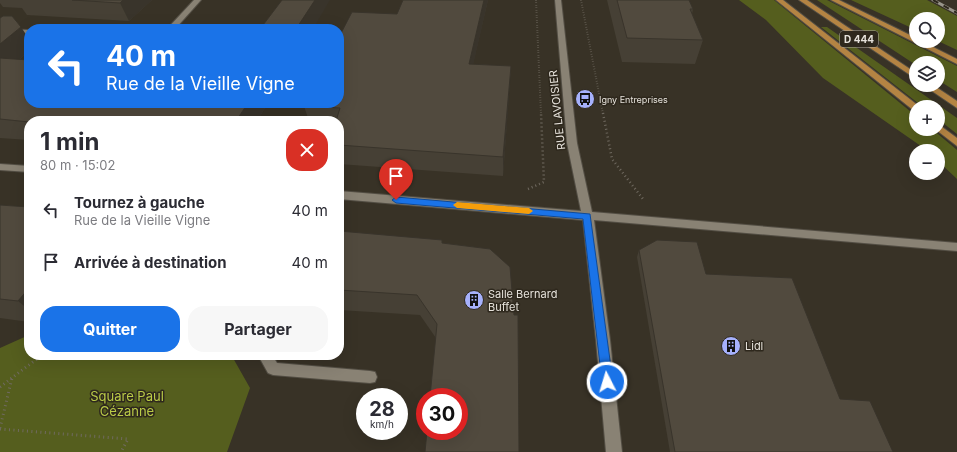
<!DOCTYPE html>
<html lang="fr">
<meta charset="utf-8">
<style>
body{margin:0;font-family:Inter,sans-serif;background:#f7f7f7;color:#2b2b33;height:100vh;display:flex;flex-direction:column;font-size:15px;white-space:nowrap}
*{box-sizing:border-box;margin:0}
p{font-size:13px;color:#7c7c81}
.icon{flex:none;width:22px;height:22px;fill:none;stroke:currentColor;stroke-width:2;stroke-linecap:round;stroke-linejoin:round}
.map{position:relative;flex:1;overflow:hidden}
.panel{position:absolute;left:24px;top:116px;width:320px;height:244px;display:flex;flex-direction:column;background:#fff;border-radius:16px;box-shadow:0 4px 16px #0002}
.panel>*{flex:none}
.hud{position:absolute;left:24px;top:24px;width:320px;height:84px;border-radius:16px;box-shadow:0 4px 16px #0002;background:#1a73e8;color:#fff;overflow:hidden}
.controls{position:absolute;left:909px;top:12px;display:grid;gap:8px}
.controls a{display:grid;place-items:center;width:36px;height:36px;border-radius:50%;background:#fff;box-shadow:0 4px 16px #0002;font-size:20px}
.speed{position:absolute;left:356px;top:388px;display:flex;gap:8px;font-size:20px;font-weight:700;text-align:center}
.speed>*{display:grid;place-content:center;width:52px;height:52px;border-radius:50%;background:#fff;box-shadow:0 4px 16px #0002;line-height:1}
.speed small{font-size:10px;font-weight:400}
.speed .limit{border:6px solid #d22;background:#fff;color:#111}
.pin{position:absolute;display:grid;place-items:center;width:34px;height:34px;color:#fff;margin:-41px -17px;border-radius:50% 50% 50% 0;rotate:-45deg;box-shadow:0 0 4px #0007}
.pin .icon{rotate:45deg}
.me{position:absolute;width:44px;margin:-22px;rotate:355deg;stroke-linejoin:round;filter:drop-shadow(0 0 3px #0008)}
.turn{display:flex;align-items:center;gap:14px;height:84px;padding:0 16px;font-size:18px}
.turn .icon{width:52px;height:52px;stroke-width:2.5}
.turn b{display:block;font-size:28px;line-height:34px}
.round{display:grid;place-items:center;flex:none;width:42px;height:42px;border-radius:16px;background:#f7f7f7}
.summary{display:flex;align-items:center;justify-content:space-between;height:68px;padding:0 16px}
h1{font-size:24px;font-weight:700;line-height:30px}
.action{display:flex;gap:8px;margin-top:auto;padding:8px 16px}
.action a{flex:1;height:46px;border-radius:16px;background:#1a73e8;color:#fff;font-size:16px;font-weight:700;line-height:46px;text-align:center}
.action a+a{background:#f7f7f7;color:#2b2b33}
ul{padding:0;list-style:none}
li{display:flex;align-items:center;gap:12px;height:52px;padding:0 16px}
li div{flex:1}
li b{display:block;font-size:15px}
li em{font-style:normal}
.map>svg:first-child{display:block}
.green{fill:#555e1e}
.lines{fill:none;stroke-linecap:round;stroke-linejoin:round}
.service-casing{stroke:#534e44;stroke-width:2}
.minor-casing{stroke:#534e44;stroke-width:2}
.primary-casing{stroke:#534e44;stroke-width:2}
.path-far2{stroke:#706a60;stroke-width:2;stroke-dasharray:0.5 2;stroke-linecap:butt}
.path-far1{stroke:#706a60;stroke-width:2.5;stroke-dasharray:1 3;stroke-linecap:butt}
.path{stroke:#706a60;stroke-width:3;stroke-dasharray:1 3.5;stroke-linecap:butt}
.service{fill:#898274;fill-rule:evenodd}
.minor{fill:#898274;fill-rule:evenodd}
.primary{fill:#b48443;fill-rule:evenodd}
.rail-casing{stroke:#9a968c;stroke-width:3}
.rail{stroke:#2e281d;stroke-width:2;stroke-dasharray:6;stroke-linecap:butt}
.wall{fill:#464035}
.shaded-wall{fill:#39342b}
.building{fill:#514a3e;stroke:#39342b}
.route{fill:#1a73e8;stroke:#114b97}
.slow{fill:#f59e0b}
.labels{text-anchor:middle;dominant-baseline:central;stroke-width:3;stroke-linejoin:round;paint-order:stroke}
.far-poi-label{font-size:9px;fill:#e6e2db;stroke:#2e281d;text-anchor:start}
.shield{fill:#2e281d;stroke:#afaaa2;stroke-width:1}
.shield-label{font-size:10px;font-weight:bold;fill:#e6e2db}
.street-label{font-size:11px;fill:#e6e2db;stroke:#2e281d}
.poi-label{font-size:11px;fill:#e6e2db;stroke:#2e281d;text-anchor:start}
.near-park-label{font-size:13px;fill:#bacb47;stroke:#2e281d}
</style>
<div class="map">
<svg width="957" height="452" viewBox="0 0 957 452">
<rect width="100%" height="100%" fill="#383226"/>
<g class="green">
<path d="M739,0H774L916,116V129H932L957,150V179L938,161V151H928L823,78L766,20Z"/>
<path d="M817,0H827L957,66V92L938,80V63H916V65Z"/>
<path d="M851,0H927L957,16V50L938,41V19H916V30Z"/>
<path d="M821,27H827L957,118V134L938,119V107H923Z"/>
<path d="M29,335V355H215L233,358L250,388L227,452H0V348Z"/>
</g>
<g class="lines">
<g class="service-casing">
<path id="service" d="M258,355H272L277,363L370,371L375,372L377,377L375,382L370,383L273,375L268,373Z"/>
</g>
<g class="minor-casing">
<g id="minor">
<path d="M194,0H201L175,29H167Z"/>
<path d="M555,0H561L577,143L592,212L957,243V251L594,220L610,340L622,452H606L596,340L583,220L339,199V191L581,211L567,143Z"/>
<path d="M0,29L29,30V34L0,33Z"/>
<path d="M0,164L29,166V172L0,170Z"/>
</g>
</g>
<g class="primary-casing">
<g id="primary">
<path d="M776,0H783L920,107H916V111L913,110Z"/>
<path d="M799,0H807L916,73V79Z"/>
<path d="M831,0H839L916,38V41H921L957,59V64Z"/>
<path d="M923,85H933L957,101V108Z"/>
<path d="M938,124L957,138V146L935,129H938Z"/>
</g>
</g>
<g class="path-far2">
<path d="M536,0L541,114"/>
<path d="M581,0L603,114"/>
</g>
<g class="path-far1">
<path d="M603,113L612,159L643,199"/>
<path d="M528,189L544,182L541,113"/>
</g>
<g class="path">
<path d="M0,387L42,355"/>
<path d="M0,428L12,378"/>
<path d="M0,429L128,439L121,452"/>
</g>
<use href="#service" class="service"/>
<use href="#minor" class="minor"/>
<use href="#primary" class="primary"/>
<g class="rail-casing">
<path id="rail" d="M933,0L957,13"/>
</g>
<use href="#rail" class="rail"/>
</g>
<g class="wall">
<path d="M0,0H152L129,21L27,15L22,8L3,7L0,3Z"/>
<path d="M403,0H488L473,64L511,66L503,176L339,164V121H309L304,106L397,14Z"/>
<path d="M607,0H689L693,9L692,14L703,40L695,64L622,62Z"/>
<path d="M0,18L29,39V51L20,59L29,103H268L257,121H29V140L0,138Z"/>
<path d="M0,205L29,207V322L0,318Z"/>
<path d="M339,231L443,243L490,249L436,338L420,315L339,310Z"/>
<path d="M639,250L706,274L840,399L893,452H670L637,257Z"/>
</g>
<g class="shaded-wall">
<path d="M123,0H152L129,21L120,3Z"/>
<path d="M315,0H330L313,29H296Z"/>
<path d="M484,0H488L469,83V64Z"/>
<path d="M21,27L29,39V51L0,76V44Z"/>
<path d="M511,66L510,85L503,176V157Z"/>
<path d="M248,103H268L257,121H236Z"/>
<path d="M29,288V310L18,301Z"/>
</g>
<g class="building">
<path d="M72,0H123L120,3Z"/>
<path d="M282,0H315L296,29H260Z"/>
<path d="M403,0H484L469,64L511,66L503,157L339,145V121H336L340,108L304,106L306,103H339V37L352,12L397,14Z"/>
<path d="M617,0H689L693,9H690L703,40L627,38Z"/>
<path d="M3,16H12L21,27L0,44V18Z"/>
<path d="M0,58L29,60V103H248L236,121H29V122L0,119Z"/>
<path d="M0,205L29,207V288L18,301L0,299Z"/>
<path d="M339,231L442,240V243L490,249L510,267L514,315H518L519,452H425L427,431H459V397H430L437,324L417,295L339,290Z"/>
<path d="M657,240L697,242L706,274L792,278L840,399L870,401L893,452H675L639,250Z"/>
</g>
<path class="route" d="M396,197L590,214L613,382L611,386L607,388L603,386L602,382L583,219L396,203L392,200Z"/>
<path class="slow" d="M457,202L529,208L533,211L529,214L457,208L453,205Z"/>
<defs>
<g id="bus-disc" transform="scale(1)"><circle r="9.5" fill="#a6b1fc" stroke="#2e281d"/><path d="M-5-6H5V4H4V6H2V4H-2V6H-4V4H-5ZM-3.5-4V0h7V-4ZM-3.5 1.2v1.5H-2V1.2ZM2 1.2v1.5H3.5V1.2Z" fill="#111"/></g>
<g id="building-disc" transform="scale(1)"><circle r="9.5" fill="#a6b1fc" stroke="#2e281d"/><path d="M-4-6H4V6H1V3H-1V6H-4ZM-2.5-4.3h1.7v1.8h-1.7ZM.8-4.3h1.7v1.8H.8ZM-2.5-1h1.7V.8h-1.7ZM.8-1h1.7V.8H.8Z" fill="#111"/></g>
</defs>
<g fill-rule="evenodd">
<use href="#bus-disc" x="585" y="99"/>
<use href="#building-disc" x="474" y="300"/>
<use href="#building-disc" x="731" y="346"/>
</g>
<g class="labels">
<g class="far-poi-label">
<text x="599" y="99">Igny Entreprises</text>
</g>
<rect class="shield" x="840" y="31" width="38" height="16" rx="3"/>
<g class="shield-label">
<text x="859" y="39">D 444</text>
</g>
<g class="street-label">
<text transform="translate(557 110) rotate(-96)">RUE LAVOISIER</text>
</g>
<g class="poi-label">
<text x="488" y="294">Salle Bernard<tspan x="488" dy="13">Buffet</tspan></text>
<text x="745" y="346">Lidl</text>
</g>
<g class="near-park-label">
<text x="127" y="396">Square Paul<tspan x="127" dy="15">Cézanne</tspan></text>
</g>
</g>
</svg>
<div class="controls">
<a><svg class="icon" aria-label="search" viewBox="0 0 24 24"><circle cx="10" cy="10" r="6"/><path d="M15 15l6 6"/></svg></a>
<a><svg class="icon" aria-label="layers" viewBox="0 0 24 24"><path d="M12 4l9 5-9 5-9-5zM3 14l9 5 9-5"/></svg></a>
<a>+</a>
<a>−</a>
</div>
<div class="speed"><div>28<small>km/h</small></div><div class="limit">30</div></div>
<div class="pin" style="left:396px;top:200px;background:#d93025"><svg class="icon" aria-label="arrive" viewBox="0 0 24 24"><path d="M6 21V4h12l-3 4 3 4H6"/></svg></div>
<svg class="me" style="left:607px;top:382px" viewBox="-20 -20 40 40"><circle r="17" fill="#1a73e8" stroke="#fff" stroke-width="3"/><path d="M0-11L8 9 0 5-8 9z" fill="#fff"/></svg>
<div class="hud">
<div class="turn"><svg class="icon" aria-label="left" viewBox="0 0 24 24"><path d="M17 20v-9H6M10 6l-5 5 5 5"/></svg><div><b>40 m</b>Rue de la Vieille Vigne</div></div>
</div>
<section class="panel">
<div class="summary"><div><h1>1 min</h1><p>80 m · 15:02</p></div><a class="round" style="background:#d93025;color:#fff"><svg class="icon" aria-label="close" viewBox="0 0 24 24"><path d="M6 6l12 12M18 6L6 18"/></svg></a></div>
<ul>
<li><svg class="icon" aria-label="left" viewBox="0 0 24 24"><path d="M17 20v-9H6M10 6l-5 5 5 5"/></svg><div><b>Tournez à gauche</b><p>Rue de la Vieille Vigne</p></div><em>40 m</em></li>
<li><svg class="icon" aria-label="arrive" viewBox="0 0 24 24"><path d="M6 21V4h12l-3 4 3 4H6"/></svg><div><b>Arrivée à destination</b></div><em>40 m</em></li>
</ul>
<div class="action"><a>Quitter</a><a>Partager</a></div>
</section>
</div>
